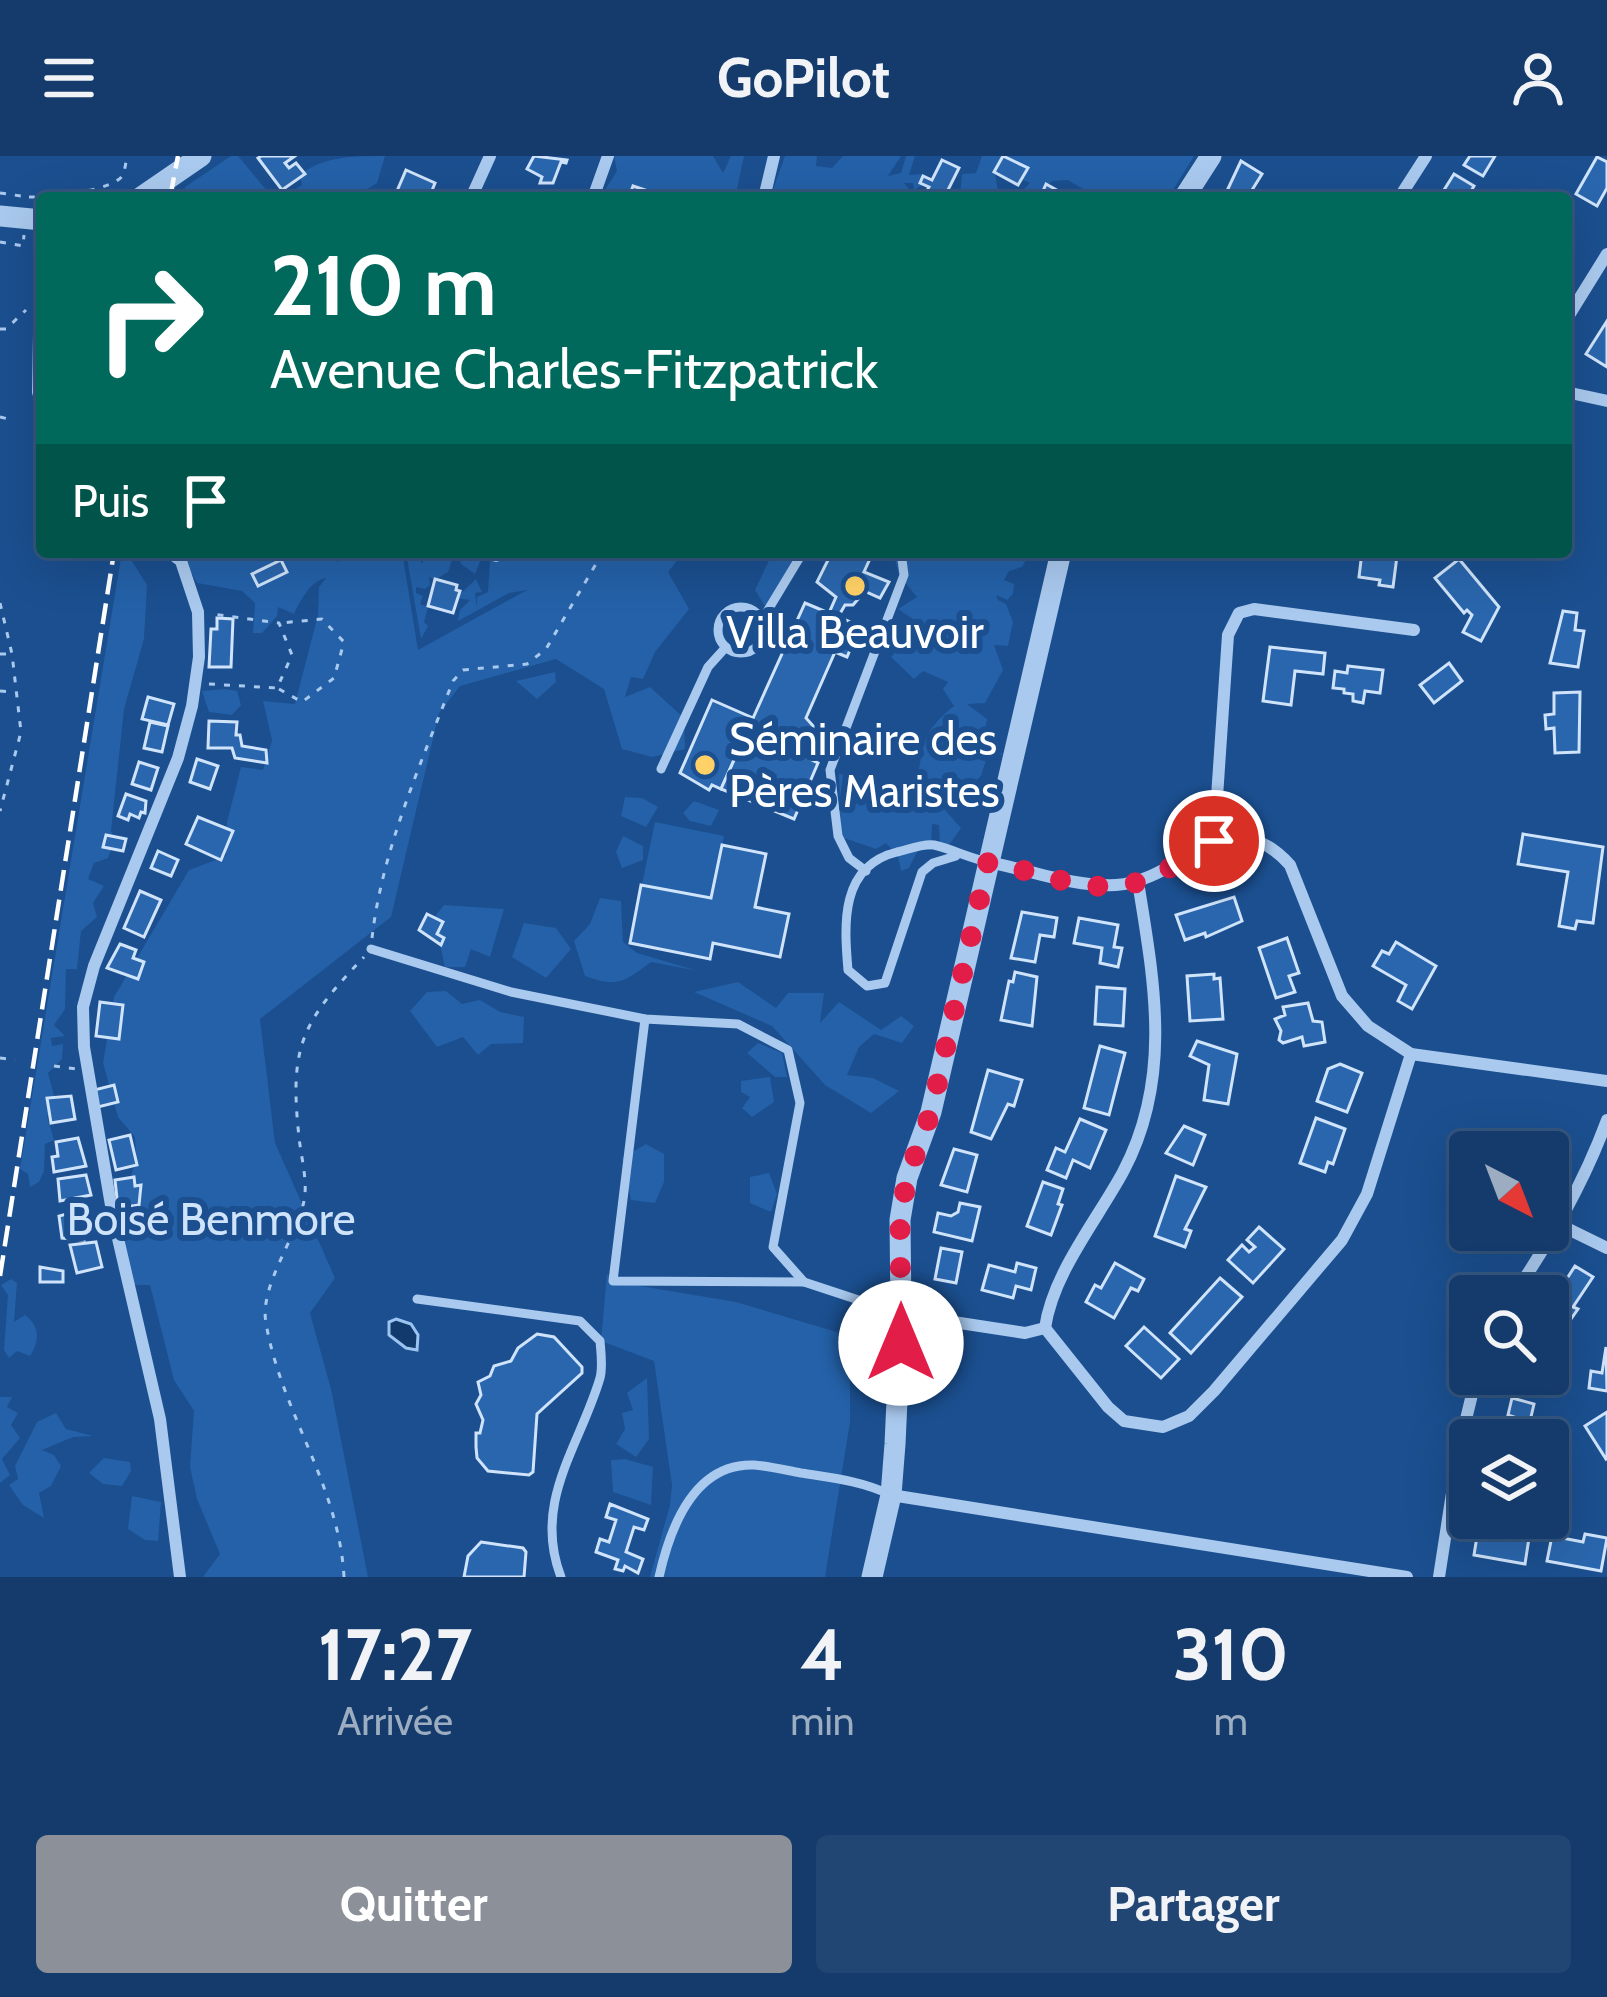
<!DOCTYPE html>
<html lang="fr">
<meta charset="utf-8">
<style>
body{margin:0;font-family:Cabin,sans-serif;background:#214673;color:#f1f3f6;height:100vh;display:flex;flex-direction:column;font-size:45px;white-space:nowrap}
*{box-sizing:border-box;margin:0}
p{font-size:39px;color:#9dadc1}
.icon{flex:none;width:66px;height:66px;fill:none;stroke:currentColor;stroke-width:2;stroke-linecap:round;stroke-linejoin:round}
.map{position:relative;height:1421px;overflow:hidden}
.panel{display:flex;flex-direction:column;background:#143b6b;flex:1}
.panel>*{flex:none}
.hud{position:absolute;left:36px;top:36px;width:1536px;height:366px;border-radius:12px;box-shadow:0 12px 48px #0002,0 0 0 3px #33557e;background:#00695c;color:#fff;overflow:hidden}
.needle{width:78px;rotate:138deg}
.tools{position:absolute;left:1449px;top:975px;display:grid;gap:24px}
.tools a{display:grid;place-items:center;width:120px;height:120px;border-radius:12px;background:#143b6b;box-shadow:0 12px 48px #0002,0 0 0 3px #33557e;font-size:60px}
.pin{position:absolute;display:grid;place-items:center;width:102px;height:102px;color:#fff;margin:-51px;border:6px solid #fff;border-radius:50%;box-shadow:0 3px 12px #0007}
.me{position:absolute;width:132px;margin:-66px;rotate:0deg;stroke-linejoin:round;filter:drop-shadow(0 0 9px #0008)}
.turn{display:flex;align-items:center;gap:42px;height:252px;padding:0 36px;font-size:54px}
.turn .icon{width:156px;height:156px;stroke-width:2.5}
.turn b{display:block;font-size:84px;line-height:102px}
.then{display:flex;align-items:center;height:114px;padding:0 36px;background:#0003;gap:24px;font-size:45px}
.eta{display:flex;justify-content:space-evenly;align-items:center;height:204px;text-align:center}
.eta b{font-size:72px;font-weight:700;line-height:84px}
.action{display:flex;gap:24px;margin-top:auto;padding:24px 36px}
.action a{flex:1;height:138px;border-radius:12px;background:#8c9099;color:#fff;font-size:48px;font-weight:700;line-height:138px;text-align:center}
.action a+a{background:#214673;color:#f1f3f6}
header{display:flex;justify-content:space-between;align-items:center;height:156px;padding:0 36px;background:#143b6b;font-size:54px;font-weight:700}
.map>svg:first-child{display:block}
.green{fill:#2461a8}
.water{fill:#123a6d;stroke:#9cc4f0;stroke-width:3}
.building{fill:#2a66ad;stroke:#cfe3fa;stroke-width:3}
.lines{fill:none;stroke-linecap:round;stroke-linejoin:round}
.path{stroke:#a9c9ee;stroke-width:3;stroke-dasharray:6 9;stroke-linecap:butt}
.service{stroke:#a9c9ee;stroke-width:9}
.minor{stroke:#a9c9ee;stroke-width:12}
.tertiary{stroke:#a9c9ee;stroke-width:21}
.rail{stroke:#fff;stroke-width:4.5;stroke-dasharray:21 9;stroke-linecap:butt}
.route{stroke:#e11d48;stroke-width:21;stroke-dasharray:0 37.8}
.poi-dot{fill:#ffd166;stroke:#1b4f8f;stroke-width:4.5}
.labels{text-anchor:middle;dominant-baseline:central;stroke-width:12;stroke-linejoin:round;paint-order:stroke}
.poi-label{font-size:45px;fill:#fff;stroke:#1b4f8f}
.park-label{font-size:45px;fill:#cfe3fa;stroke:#1b4f8f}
</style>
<header><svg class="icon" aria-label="menu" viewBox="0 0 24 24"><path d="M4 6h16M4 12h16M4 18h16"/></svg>GoPilot<svg class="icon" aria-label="person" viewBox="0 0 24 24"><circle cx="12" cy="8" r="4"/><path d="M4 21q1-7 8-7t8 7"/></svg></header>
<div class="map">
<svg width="1607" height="1421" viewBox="0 0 1607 1421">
<rect width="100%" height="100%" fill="#1b4f8f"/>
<g class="green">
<path d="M231,0H238L268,36L282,42L302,29L300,19C322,0 355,0 385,0L377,27L359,38L364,42H183L185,31Z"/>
<path d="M614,0H713L723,17L731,0H744L735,42H600L617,15Z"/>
<path d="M785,0H817L816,10L832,12L843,0H901L888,20L901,17L906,0H915L909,19L921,18L924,28L914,34L913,27H904L912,37L908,42H770Z"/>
<path d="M982,0H1194L1168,42H1098L1068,24L1052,25L1036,42H1001L1020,37L1030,27L994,12L999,41L960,42L962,18L976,17Z"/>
<path d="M122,396H126L147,429L144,483L124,553L111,675L115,684L108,702L94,707L88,723L104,730L93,747L97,761L81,775L77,813H66L65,853L54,869L65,880L51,882L52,890L63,888L62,903L48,917L58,955L47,960L54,984L45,988L44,1015L39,1026L30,1031L28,1018L20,1013Z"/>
<path d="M180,396H341L337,407L347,396H402L418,494L527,434L509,437L458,465L460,454L470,444L456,442L476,423L482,436L475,437L477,451V441L488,436L490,405L514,396H684L668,416L689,453L655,496L643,523L631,521L625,541L650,531L684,562L685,593L652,601L622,593L604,533L556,503L460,530L439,557L391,761L260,863L275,987L335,1122L310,1157L331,1233L368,1421H203L220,1398L197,1343L190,1311L194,1255L174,1224L150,1129H133L115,1069L136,1004L135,981L118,961L103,907L114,841L189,714L226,700L227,666L241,611L263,614L272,584L263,545L295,548L318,459L319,431L326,422C310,425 301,444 294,458L278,451L277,460L262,477H253L255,447L242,435L197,427Z"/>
<path d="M406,396H415L422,407L431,396H465L481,403L475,418L461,408L460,402L452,404L448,416L435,424L429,421L430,429L425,433L416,431V437L423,440L420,448L428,451L424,466L428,470L421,483Z"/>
<path d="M773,396H811L766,452L755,434Z"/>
<path d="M893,396H1027L1028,400L1022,411L1009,415L1004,424L1014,428L1013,438L1007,444L996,439L998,444L1006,448L1013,466L1008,490L994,489L1003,514L985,547L967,548L987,563L985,576L995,572L1002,599L987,601L981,620L945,654L961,672L949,689L940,691L939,669L932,668L931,694H918L909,712L901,715L898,700L886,687L876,693L841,681L839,618L871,621L868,641L884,653L886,639L910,640C929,598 911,584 954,550L943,533L948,526L923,515L914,523L891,501L920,468L898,453L917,441L899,419Z"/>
<path d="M555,516L556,526L537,543L516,525Z"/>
<path d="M225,533L237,535L241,549L232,559L209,556L202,535Z"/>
<path d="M625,641L642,642L658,651L646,671L621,660Z"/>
<path d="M694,645L719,654L711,670L690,665L683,657Z"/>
<path d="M655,666L724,680L711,742L642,728Z"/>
<path d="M623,680L643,690V704L622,712L616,696Z"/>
<path d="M600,742L621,745L623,786L637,797L698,815L651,806C624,826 618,832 585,820L574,785L590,768Z"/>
<path d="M444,749L504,753L490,801L471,793L465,811H445L434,762Z"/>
<path d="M524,767L556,772L571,793L546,822L512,801Z"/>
<path d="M738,826L776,852L788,837H824L820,867L839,846L881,874L901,860L914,870L902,887L874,878L859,891L847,919L873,922L899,935L871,957L825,929L772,870L694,836Z"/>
<path d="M446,835L462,848L480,844L500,856L524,861L523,887L491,888L478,899L463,881L437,891L410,855L427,836Z"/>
<path d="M758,887L782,897L787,921H775L747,897Z"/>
<path d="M770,921L774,946L752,961L742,952L750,941L741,936V925Z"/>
<path d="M646,988L664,998V1026L655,1047L631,1044L622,1002Z"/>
<path d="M769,1017L777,1038L771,1056L750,1047V1021Z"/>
<path d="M607,1118L628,1128L736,1146L850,1180V1266L825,1421H650L670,1349L672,1329L654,1205L601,1185Z"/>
<path d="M11,1123L17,1127L14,1166L25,1159C40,1170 40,1185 30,1200L17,1195L9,1202L4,1194L8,1139L1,1129Z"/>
<path d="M647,1222L649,1283L636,1301L616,1288L625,1273L622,1257L633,1254L627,1237Z"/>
<path d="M0,1241H12L7,1251L18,1257L11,1269L20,1282L2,1303L10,1319L0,1327Z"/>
<path d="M56,1257L66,1273L93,1280L73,1281L42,1294L54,1299L61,1310L51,1330L39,1337L44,1362L23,1349L9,1329L18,1323L15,1310L37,1266Z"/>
<path d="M104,1302L130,1306L131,1315L122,1330L103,1328L89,1317Z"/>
<path d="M625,1303L653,1311L651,1349L613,1336L611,1304Z"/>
<path d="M132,1340L161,1346L158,1385L145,1384L128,1373Z"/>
</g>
<path class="water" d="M396,1163L411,1168L418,1179L417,1194L406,1192L389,1179V1166Z"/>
<g class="building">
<path d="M261,0H295L285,7L289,12L296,7L305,18L282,34L258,2Z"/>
<path d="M534,0L567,4L566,7L561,6L553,27H540L542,21L527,13Z"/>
<path d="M1003,0L1028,12L1018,29L994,16Z"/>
<path d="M1470,0H1495L1483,20L1464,9Z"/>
<path d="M1597,1L1607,6V32L1597,50L1576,38Z"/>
<path d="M942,4L959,12L944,42H933L925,39L929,31L920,27L923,20L932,24Z"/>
<path d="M1241,5L1262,18L1247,42H1234L1226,37Z"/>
<path d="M406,14L435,27L429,42H394Z"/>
<path d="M1454,18L1474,30L1467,42H1439Z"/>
<path d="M1046,28L1071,42H1040Z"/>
<path d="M633,30L654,37L652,42H629Z"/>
<path d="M1607,165V211L1586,198Z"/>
<path d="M832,396H873L864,416L889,426L880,442L855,431L850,439L859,442L853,449H845L838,461L829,457L836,441L817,426Z"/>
<path d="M1362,396L1397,400L1393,431L1379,429L1380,424L1359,421Z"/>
<path d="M1459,403L1499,451L1481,485L1463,476L1472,459L1467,454L1464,457L1435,422Z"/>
<path d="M281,404L287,416L258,430L252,418Z"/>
<path d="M435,423L457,429L456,434L460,435L453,457L428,450Z"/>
<path d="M805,447L860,470L847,501L835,496L806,562L815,572V582L800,592L749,571Z"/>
<path d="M1563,455L1577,457L1575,474L1584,475L1578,511L1550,507Z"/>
<path d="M217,462L233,463L231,511H209L211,473H217Z"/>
<path d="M1270,491L1325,497L1323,518L1295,515L1291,549L1263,545Z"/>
<path d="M1449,507L1462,525L1434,547L1420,529Z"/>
<path d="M1348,510L1383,514L1380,537L1365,535L1363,547L1353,545V538L1344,537V533L1333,532L1335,515L1347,517Z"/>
<path d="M1580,536L1579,596L1555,597L1554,572L1546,573L1545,559L1554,558V537Z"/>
<path d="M148,541L174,548L168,569L142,563Z"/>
<path d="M712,544L753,562L721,633L712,629L709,634L680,617Z"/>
<path d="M209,565L237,566L236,579H240L242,590L266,594L267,607L235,602L232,592H208Z"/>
<path d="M150,566L168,570L162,596L144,592Z"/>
<path d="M749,571L812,598L810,603L818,607L794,663L721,633Z"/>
<path d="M197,603L218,610L210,633L190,626Z"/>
<path d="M139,606L158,612L151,634L132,628Z"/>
<path d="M126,638L146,645L145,657L141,656L139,662L130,658L128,664L118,660Z"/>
<path d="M198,661L233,675L221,704L186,688Z"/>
<path d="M1523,678L1603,691L1593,767L1577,765L1575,773L1559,770L1568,716L1518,708Z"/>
<path d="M106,679L126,683L123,695L103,691Z"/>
<path d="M722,689L766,698L755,751L789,758L780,801L713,787L710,803L630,787L641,729L711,742Z"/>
<path d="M158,695L178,704L171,720L151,712Z"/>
<path d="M140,735L161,744L144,781L124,772Z"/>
<path d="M1234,741L1242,765L1206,781L1205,777L1185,784L1176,759Z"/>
<path d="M1022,756L1057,762L1054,781L1040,779L1035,806L1011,802Z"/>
<path d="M427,758L443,766L437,778L444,782L441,789L419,774Z"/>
<path d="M1079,762L1118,769L1114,791L1122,792L1118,811L1100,807L1102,792L1074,787Z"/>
<path d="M1287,782L1299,817L1289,820L1295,836L1276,842L1259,792Z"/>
<path d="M1396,786L1436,810L1412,853L1398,845L1406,829L1373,810L1382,795L1389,798Z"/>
<path d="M120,788L136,794L133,802L144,806L138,823L107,812Z"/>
<path d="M1015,816L1037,821L1032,870L1001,864L1009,825L1013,826Z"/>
<path d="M1214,818V823L1220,822L1223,863L1190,865L1187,820Z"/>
<path d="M1097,831L1125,833L1123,870L1095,868Z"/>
<path d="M100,846L123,849L119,883L96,880Z"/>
<path d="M1308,847L1313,865L1322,866L1325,886L1304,890L1302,881L1283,887L1279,884L1281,875L1275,863L1285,859L1283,851Z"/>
<path d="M1197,885L1237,898L1228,948L1204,944L1209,909L1190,900Z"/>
<path d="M1100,890L1125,897L1109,959L1084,952Z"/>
<path d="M1340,908L1362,917L1347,956L1317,945L1328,913Z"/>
<path d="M988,914L1022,924L1014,950L1008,948L991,983L971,976Z"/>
<path d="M114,929L118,946L98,951L94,934Z"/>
<path d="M71,940L75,963L51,967L47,942Z"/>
<path d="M1316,962L1345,973L1333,1008L1328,1006L1325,1016L1300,1007Z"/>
<path d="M1080,963L1106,974L1090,1012L1073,1004L1066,1022L1047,1014L1056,992L1065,996Z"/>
<path d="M1184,970L1205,979L1193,1009L1166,997Z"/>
<path d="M130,979L137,1009L116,1014L109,984Z"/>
<path d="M78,982L86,1010L54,1016L52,1001L58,1000L56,986Z"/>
<path d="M954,993L977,999L967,1036L941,1029Z"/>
<path d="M86,1019L91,1039L60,1045L58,1023Z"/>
<path d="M1176,1020L1206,1031L1185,1073L1191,1075L1185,1091L1155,1080Z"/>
<path d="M134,1021L135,1030L141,1029L139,1049L118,1052L115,1024Z"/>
<path d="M1043,1026L1063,1033L1058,1048L1062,1049L1051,1079L1027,1070Z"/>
<path d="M960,1047L980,1051L972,1085L934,1076L938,1057L951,1060L958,1056Z"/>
<path d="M81,1054L93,1061L95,1074L83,1079L84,1084L62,1082L59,1060Z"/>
<path d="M1259,1071L1284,1093L1253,1127L1228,1104L1242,1089L1249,1096L1255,1091L1247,1084Z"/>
<path d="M96,1086L102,1111L77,1117L70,1089Z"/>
<path d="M941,1092L962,1096L956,1127L935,1123Z"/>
<path d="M1017,1107L1036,1112L1031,1134L1016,1130L1013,1142L982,1134L989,1109L1015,1116Z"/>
<path d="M1115,1107L1144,1123L1138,1135L1131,1132L1114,1162L1086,1146L1095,1129L1101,1132Z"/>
<path d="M1575,1110L1593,1121L1573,1151L1578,1153L1571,1163L1550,1149Z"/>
<path d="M40,1111L63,1115V1126H40Z"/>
<path d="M1220,1122L1242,1141L1191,1197L1170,1177Z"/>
<path d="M1548,1168L1564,1175L1550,1206L1563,1212L1557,1226L1540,1218H1548Z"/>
<path d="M1144,1171L1179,1203L1161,1222L1126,1190Z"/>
<path d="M537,1178L554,1181L582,1211V1217L537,1258L533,1316L529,1319L488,1315L477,1302L476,1291V1277H480L483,1264L476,1248L481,1239L478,1226L490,1220L494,1210L511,1205L518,1192Z"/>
<path d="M1606,1191L1607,1235L1589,1232L1591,1215L1602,1217Z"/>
<path d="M1512,1242L1534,1248L1530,1265L1539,1267L1535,1284H1512L1517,1262L1508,1259Z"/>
<path d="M1607,1256V1302L1606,1303L1585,1270Z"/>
<path d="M610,1348L648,1363L644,1374L634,1371L626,1396L643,1403L638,1417L625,1410L623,1415L615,1413L618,1404L596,1396L600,1383L609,1386L616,1364L606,1361Z"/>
<path d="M1478,1374L1529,1382L1525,1408L1474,1399Z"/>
<path d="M1585,1378L1607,1382L1601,1415L1547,1405L1552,1380L1583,1386Z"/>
<path d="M481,1386L523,1392L526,1396L524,1421H464L468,1400Z"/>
</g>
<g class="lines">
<g class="path">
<path d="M0,37L28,41"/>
<path d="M29,41C48,41 112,36 123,19C125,14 126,5 127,0"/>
<path d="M0,86L23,90L24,79"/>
<path d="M0,173H6L26,154"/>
<path d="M0,261L13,264"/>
<path d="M0,447L12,498L21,576L0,655"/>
<path d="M0,498H10"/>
<path d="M209,528L277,532L292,499L279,467L212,458"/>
<path d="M279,533L302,546L334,522L344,486L322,463L281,467"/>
<path d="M0,535L15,536"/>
<path d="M372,782C382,694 421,607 453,525L463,514L527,508L546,493L603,396"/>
<path d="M0,902L15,904"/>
<path d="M54,910L76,913"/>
<path d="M344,1421C339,1329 281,1256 266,1167C259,1130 297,1081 304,1045C308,1025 301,1001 299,981C289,890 302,866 364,801"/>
</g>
<g class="service">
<circle cx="741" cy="474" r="23"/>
<path d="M762,464L803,396"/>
<path d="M661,613L708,511L726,491"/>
<path d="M956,700L933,707L922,716L885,827L867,830L848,814C844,768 840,710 897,696C907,694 923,687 934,689C952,693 969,702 988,706"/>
<path d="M866,715L849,702L838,680L830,614L904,419L901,396"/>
<path d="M371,793L511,836L645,863L738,868L788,894L800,947L773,1091L804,1126"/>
<path d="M645,863L613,1125L804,1126L901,1158"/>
<path d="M417,1143L580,1165L600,1185C601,1197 603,1211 600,1222C580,1290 532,1346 561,1421"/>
<path d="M659,1421C670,1372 694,1307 754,1309C769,1310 785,1314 801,1317C833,1322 862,1325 891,1339"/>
</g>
<g class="minor">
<path d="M471,42L490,0"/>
<path d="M593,42L608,0"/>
<path d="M764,42L774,0"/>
<path d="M1399,42L1426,0"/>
<path d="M41,64L38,236L42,248"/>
<path d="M1566,164L1607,98"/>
<path d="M1566,236L1607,245"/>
<path d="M169,396L181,405L198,456L199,501L192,550L178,602L94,810L83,851L84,891L113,1061L160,1263L180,1421"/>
<path d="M496,396V400"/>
<path d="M1214,685L1228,479L1239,457L1254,453L1414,474"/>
<path d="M988,706C1030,714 1073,731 1116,729C1182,725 1228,640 1290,709L1342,840L1368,870L1411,898L1607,925"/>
<path d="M1560,1069L1607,1092"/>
<path d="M1513,1140C1551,1083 1583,1029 1607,964"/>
<path d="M901,1158L1025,1177L1045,1172"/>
<path d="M1045,1172L1108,1251L1124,1265L1163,1271L1189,1260L1214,1235L1342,1084L1367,1038L1411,898"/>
<path d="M1045,1172C1053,1117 1097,1064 1123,1016C1173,922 1154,825 1138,726"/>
<path d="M891,1339L1407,1421"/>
<path d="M1439,1421L1459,1292L1477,1218"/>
</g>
<g class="tertiary">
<path d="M140,42L201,0"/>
<path d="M1184,42L1211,0"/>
<path d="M0,60L42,64"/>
<path d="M872,1421L891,1339L895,1288L901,1158L900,1064L907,1022L931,956L1061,396"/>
</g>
<g class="rail">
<path d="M170,42L178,0"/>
<path d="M0,1120L114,396"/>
</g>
</g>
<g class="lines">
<path class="route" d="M901,1187L900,1064L907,1022L931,956L988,706C1034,714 1091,741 1138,726C1163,718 1192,699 1214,685"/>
</g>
<g class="poi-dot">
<circle cx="855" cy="430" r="12"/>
<circle cx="705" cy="609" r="12"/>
</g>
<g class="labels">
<g class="poi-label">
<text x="855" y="476">Villa Beauvoir</text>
<text x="729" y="583" text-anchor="start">Séminaire des<tspan x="729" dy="52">Pères Maristes</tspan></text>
</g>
<g class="park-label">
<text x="211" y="1063">Boisé Benmore</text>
</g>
</g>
</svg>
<div class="tools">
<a><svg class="needle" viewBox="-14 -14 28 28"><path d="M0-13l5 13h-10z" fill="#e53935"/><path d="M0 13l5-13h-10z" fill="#9dadc1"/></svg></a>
<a><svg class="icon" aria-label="search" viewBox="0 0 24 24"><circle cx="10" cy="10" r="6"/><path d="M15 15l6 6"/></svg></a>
<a><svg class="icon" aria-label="layers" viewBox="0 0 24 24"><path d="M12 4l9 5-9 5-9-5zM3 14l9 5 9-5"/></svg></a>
</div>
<div class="pin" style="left:1214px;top:685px;background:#d93025"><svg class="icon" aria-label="arrive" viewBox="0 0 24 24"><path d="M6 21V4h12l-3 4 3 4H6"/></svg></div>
<svg class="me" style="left:901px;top:1187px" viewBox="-20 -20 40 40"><circle r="19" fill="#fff"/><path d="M0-13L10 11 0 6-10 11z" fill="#e11d48"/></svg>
<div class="hud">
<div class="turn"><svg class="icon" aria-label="right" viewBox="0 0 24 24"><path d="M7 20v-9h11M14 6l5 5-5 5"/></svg><div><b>210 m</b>Avenue Charles-Fitzpatrick</div></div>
<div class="then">Puis<svg class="icon" aria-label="arrive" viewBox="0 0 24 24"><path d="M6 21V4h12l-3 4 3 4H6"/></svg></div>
</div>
</div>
<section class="panel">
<div class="eta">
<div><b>17:27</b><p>Arrivée</p></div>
<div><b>4</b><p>min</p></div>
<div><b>310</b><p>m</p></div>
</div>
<div class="action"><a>Quitter</a><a>Partager</a></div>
</section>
